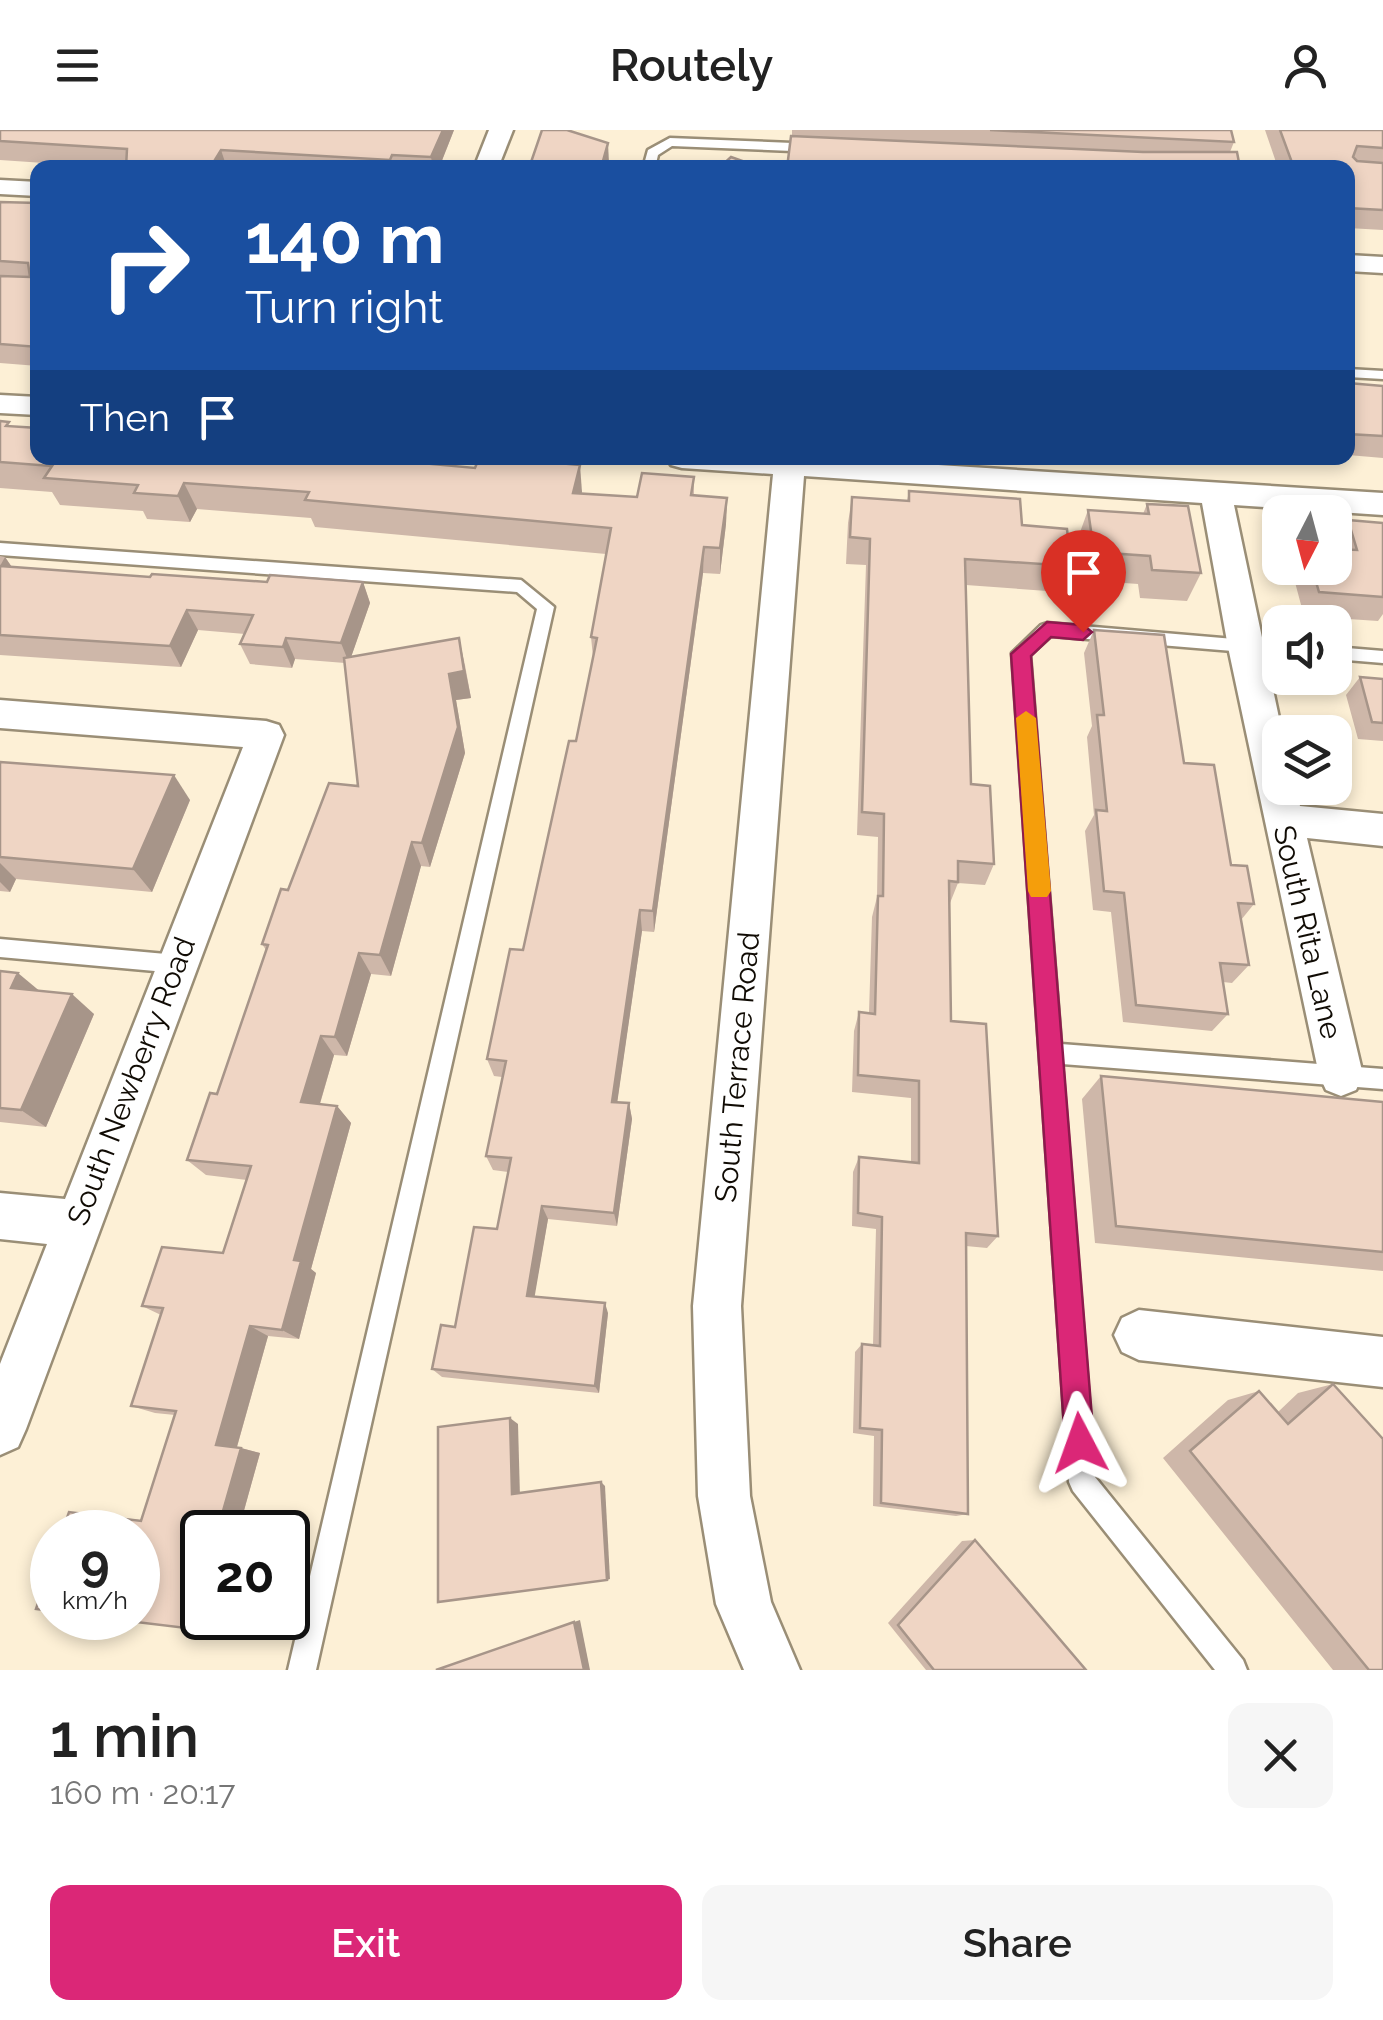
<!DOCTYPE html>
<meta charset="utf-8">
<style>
body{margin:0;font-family:Raleway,sans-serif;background:#f6f6f6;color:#222;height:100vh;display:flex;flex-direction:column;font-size:38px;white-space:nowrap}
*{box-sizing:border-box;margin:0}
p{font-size:32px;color:#767676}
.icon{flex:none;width:55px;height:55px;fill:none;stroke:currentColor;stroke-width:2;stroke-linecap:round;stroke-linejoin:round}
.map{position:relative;height:1540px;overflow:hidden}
.panel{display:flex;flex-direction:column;background:#fff;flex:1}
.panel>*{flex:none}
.banner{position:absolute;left:30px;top:30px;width:1325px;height:305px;border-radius:20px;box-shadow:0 5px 15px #0003;background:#1a4fa0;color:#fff;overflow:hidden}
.needle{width:65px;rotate:186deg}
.buttons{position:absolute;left:1262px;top:365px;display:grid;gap:20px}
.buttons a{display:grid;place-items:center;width:90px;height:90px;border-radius:20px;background:#fff;box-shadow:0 5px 15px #0003;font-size:50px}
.speed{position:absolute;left:30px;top:1380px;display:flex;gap:20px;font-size:50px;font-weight:700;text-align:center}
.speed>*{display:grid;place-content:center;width:130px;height:130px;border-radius:50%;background:#fff;box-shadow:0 5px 15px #0003;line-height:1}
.speed small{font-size:25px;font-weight:400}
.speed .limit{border:5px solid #111;border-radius:15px;background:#fff;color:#111}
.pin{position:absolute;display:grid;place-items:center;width:85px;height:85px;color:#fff;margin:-102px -42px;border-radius:50% 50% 50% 0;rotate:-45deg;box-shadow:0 0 10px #0007}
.pin .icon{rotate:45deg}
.me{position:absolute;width:110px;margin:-55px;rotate:356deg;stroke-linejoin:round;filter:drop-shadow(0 0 8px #0008)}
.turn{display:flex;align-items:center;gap:35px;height:210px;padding:0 50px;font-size:45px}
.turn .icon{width:130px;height:130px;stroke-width:2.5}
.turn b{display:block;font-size:70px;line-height:85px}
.then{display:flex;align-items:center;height:95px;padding:0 50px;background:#0003;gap:20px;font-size:38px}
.round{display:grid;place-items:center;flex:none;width:105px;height:105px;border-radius:20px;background:#f6f6f6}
.summary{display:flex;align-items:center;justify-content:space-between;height:170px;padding:0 50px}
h1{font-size:60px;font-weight:600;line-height:75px}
.primary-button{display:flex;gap:20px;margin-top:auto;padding:20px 50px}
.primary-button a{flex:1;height:115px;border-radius:20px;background:#db2777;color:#fff;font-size:40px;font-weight:600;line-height:115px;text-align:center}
.primary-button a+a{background:#f6f6f6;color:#222}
header{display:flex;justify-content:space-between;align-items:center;height:130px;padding:0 50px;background:#fff;font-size:45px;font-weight:600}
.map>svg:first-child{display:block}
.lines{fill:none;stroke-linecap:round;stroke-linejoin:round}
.service-casing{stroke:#9a8e76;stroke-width:5}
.minor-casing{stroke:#9a8e76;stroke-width:5}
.service{fill:#fff;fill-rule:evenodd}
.minor{fill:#fff;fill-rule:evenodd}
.wall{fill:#ceb7a9}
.shaded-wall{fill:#a79589}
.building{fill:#efd5c4;stroke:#a79589;stroke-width:2.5}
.route{fill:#db2777;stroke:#8e194d;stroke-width:2.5}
.slow{fill:#f59e0b}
.labels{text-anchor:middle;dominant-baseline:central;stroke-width:8;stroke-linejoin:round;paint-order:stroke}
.street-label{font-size:30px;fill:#100b04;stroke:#fff}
</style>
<header><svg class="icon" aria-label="menu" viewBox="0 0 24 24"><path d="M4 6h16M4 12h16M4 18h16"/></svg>Routely<svg class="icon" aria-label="person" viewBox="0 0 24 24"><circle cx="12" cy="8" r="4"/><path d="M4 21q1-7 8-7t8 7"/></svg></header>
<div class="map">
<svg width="1383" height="1540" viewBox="0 0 1383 1540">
<rect width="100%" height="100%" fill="#fdf0d6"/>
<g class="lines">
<g class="service-casing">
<g id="service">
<path d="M670,8L817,14L823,18L817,22L672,16L658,25L655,38H643L648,20Z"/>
<path d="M1348,239L1383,241V249L1348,247Z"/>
<path d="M0,413L521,450L554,477L316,1540H288L537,479L517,462L0,425Z"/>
<path d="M1047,493L1280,513V525L1051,506L1030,525L1061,914L1383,939V959L1062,934L1095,1347L1243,1530L1247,1540H1215L1073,1361L1069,1352L1012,523L1041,495Z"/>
<path d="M1335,517L1383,521V533L1335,529Z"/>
<path d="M0,809L177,825L184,828L187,834L184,840L177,843L0,827Z"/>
</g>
</g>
<g class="minor-casing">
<g id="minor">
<path d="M489,0H513L498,38H474Z"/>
<path d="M0,50L38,52V66L0,64Z"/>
<path d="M1348,125L1383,127V143L1348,141Z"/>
<path d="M0,265L38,267V285L0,283Z"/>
<path d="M667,328H827L1383,363V385L1234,375L1282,602L1280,658H1295L1300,676L1383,684V716L1307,708L1363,945L1356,960L1341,966L1326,960L1319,945L1228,517L1202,373L804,346L741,1176L750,1366L771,1472L800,1540H744L716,1474L698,1366L693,1176L773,344L682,338L671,335Z"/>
<path d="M0,570L266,591L279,595L284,605L26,1299L18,1317L0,1325V1234L47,1114L0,1109V1063L65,1069L243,617L0,598Z"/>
<path d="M1139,1180L1383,1207V1257L1139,1230L1122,1222L1114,1205L1122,1188Z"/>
</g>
</g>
<use href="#service" class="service"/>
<use href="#minor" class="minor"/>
</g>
<g class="wall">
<path d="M0,0H454L439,38H118L0,30Z"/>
<path d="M792,0H1231L1234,12L1230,22L1240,38L792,6Z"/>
<path d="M1265,0H1383V100L1348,98V38H1278Z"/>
<path d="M0,72L38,73V236L0,233Z"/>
<path d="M1348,253L1383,256V328L1348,325Z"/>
<path d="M0,291L11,296L38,328H416L417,333L582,363L637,367L694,347V366L727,368L726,394L720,444L703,443L654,802L642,801L617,972L629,973L632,989L617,1096L548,1089L534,1166L608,1183L599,1263L442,1247L432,1239L455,1197L497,1099L508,1042L493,1040L486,1026L502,947L494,946L487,929L523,820L576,611L593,527L591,507L606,424L315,397L311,388L197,379L190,392L147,389L143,381L60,375L52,362L0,358Z"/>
<path d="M909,361L1022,395L1071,436L1061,462L966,455L971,654L994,734L985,755L958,753L950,773L951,891L998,1106L987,1118L966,1116L968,1384L956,1386L873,1376L874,1306L853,1303L855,1222L862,1214L873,1215L876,1099L852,1096L853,1042L859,1027L911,1032V968L852,962L854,901L859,882L869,883L872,787L877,767L878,707L857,705L866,435L846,434L848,393L852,367L907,371Z"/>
<path d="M1147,374L1201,443L1187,471L1140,468L1138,454L1083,450L1078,408L1088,380L1143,384Z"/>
<path d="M1348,390L1383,393V484L1378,491L1304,486L1292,441L1294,438H1335V411Z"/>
<path d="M0,426L5,427L12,437L150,447L152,444L267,452L270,445L363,452L370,473L351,527L459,508L465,535L471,568L456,570L465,623L430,737L421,736L391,846L371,844L347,926L334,925L320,974L337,976L351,993L311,1139L316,1143L299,1209L268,1206L237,1317L260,1323L238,1402H202V1488H244L241,1499L219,1502L103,1488H138V1402H62L69,1382L141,1390L175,1285L155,1283L131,1276L161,1185L142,1176L162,1117L223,1123L247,1050L206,1045L187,1030L210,963L217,964L266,820L262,814L281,759L288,760L329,653L358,656L345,533L295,529L292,538L250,534L240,514L245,504L198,500L181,537L0,525Z"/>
<path d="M1094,500L1184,633L1231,735L1254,774L1241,790L1249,835L1232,853L1223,852L1228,884L1212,901L1123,892L1111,782L1093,780L1085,701L1094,685L1087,607L1092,596L1084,523Z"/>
<path d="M1360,547L1383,549V611L1358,609L1346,565Z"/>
<path d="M0,632L190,670L152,762L16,749L10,762L0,761Z"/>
<path d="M0,841L38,860L94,884L46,997L0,992Z"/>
<path d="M1101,946L1383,972V1141L1095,1113L1082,969Z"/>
<path d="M1333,1254L1383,1540H1333L1163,1328L1228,1270L1259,1261L1278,1282L1298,1263Z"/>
<path d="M975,1410L1086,1540H926L888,1493L962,1411Z"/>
</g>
<g class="shaded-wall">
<path d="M443,0H454L439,38H433L431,27Z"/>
<path d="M608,13L609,33L608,38H601Z"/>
<path d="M221,20L227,38H210Z"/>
<path d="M580,335L582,362L576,389L573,363Z"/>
<path d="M184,353L197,379L190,392L178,366Z"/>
<path d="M727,368L726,394L720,444V418Z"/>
<path d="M704,417L703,443L654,802L653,781Z"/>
<path d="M5,427L19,448L0,436Z"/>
<path d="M363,452L370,473L349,533L341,513Z"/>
<path d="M187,480L198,500L181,537L170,516Z"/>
<path d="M286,508L295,529L292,538L283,517Z"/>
<path d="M459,508L471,568L456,570L465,623L430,737L422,713L449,544Z"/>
<path d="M174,645L190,670L152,762L133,739Z"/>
<path d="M412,712L421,736L391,846L380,825Z"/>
<path d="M0,733L16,749L10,762L0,752Z"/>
<path d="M640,780L642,801L615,988L612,972Z"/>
<path d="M359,823L371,844L347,926L335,907Z"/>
<path d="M18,843L42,863L11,858Z"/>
<path d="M72,864L94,884L46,997L21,980Z"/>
<path d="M321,906L334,925L315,990L301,972Z"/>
<path d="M629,973L632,989L617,1096L614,1083Z"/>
<path d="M337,976L351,993L311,1139L316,1143L299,1209L282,1200L294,1130Z"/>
<path d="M542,1076L548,1089L533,1176L527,1166Z"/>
<path d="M605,1173L608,1183L599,1263L595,1256Z"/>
<path d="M250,1196L268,1206L236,1320L216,1315Z"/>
<path d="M510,1288L518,1294L520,1367L512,1364Z"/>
<path d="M241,1318L260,1323L238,1402H217Z"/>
<path d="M601,1352L605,1356L610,1449L607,1450Z"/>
<path d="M223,1488H244L241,1499L219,1502Z"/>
<path d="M580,1490L590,1540H584L574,1492Z"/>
</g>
<g class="building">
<path d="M0,0H443L431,27L392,25L390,30L221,20L210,38H126L127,19L0,11Z"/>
<path d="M542,0H567L608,13L601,38H529Z"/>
<path d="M990,0H1231L1234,12Z"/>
<path d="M1280,0H1383V18L1357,16L1353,27L1357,31L1383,33V80L1348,78V38H1294Z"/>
<path d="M791,6L1143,22H1237L1240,38H787Z"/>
<path d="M731,27L762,38H719Z"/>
<path d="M0,72L38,73V217L0,214V146L30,147L28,133L0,131Z"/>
<path d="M1348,253L1383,256V306L1348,304Z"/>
<path d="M0,291L9,292L6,296L38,298V328H410L409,332L475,338L479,328H502L580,335L573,363L637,367L642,343L694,347L691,365L727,368L720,418L704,417L653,781L640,780L612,972L629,973L614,1083L542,1076L527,1166L605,1173L595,1256L432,1239L441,1195L455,1197L474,1097L497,1099L511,1028L486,1026L506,931L487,929L510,819L523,820L569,611H576L597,508L591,507L611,398L305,370L309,362L184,353L178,366L134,363L138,355L44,348L52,336L0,332Z"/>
<path d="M909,361L1020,369L1022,395L1067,399L1071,436L965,429L971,654L990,656L994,734L958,731V752L949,751L951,891L986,894L998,1106L966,1103L968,1384L881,1373L882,1300L860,1298L862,1214L880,1216L882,1087L858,1083L859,1027L919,1033V951L858,945L859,882L875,884L878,766H883L884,684L862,682L870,409L850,407L852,367L909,371Z"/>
<path d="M1147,374L1188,376L1201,443L1152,440L1150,426L1094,422L1088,380L1149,384Z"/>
<path d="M1348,390L1383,393V467L1319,462L1312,438H1335V419L1357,420Z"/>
<path d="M0,436L150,447L152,444L267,452L270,445L363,452L341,513L286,508L283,517L240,514L253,485L187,480L170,516L0,505Z"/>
<path d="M1094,500L1164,505L1184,633L1214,635L1231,735L1247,736L1254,774L1238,773L1249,835L1220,833L1228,884L1136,875L1124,763L1104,761L1096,680L1107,681L1097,585H1104Z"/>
<path d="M459,508L464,541L449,544L458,597L422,713L412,712L380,825L359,823L335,907L321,906L301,972L337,976L294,1130L301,1131L282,1200L250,1196L216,1315L241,1318L217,1402H202V1488H223L219,1502L103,1488H138V1402H62L69,1382L141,1391L176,1281L131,1276L163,1178L142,1176L162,1117L223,1123L251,1036L187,1030L210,963L217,964L268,815L262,814L281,759L288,760L329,653L358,656L344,528Z"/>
<path d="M1360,547L1383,549V593L1372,592Z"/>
<path d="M0,632L174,645L133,739L0,727Z"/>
<path d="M0,841L18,843L11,858L72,864L21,980L0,978Z"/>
<path d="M1101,946L1383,972V1122L1116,1096Z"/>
<path d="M1333,1254L1383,1309V1540H1369L1190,1321L1259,1261L1288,1294Z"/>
<path d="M510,1288L512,1364L601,1352L607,1450L438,1472V1297Z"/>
<path d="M975,1410L1086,1540H934L898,1495Z"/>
<path d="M52,1431V1481L36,1479Z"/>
<path d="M574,1492L584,1540H436Z"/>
</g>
<path class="route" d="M1047,492L1083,495L1092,502L1083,510L1051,507L1031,526L1094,1313L1090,1324L1080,1328L1069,1324L1065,1313L1011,524Z"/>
<path class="slow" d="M1026,581L1036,588L1051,761L1047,767H1031L1028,761L1016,588Z"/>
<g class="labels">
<g class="street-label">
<text transform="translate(1308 802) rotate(77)">South Rita Lane</text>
<text transform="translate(737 937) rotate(-85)">South Terrace Road</text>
<text transform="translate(131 951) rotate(-69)">South Newberry Road</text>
</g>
</g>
</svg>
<div class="buttons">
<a><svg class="needle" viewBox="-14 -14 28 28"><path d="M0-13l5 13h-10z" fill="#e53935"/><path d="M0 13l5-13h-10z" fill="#767676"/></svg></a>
<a><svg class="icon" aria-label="sound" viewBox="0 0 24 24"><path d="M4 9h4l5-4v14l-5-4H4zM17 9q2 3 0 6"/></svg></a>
<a><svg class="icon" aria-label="layers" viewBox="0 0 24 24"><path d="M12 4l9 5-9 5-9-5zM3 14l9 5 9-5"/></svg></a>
</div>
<div class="speed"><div>9<small>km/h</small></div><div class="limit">20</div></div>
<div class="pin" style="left:1083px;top:502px;background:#d93025"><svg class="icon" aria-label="arrive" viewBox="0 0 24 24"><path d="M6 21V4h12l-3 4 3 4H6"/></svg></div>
<svg class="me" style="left:1080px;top:1313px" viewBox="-20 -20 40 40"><path d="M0-17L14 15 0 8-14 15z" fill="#db2777" stroke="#fff" stroke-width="4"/></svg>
<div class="banner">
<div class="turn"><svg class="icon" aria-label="right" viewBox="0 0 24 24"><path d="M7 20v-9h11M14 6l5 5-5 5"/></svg><div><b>140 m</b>Turn right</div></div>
<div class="then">Then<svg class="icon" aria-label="arrive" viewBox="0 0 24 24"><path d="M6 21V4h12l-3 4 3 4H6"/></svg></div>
</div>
</div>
<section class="panel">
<div class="summary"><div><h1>1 min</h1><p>160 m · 20:17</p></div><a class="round"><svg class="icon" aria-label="close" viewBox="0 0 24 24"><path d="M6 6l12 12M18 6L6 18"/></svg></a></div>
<div class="primary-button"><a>Exit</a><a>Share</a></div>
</section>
